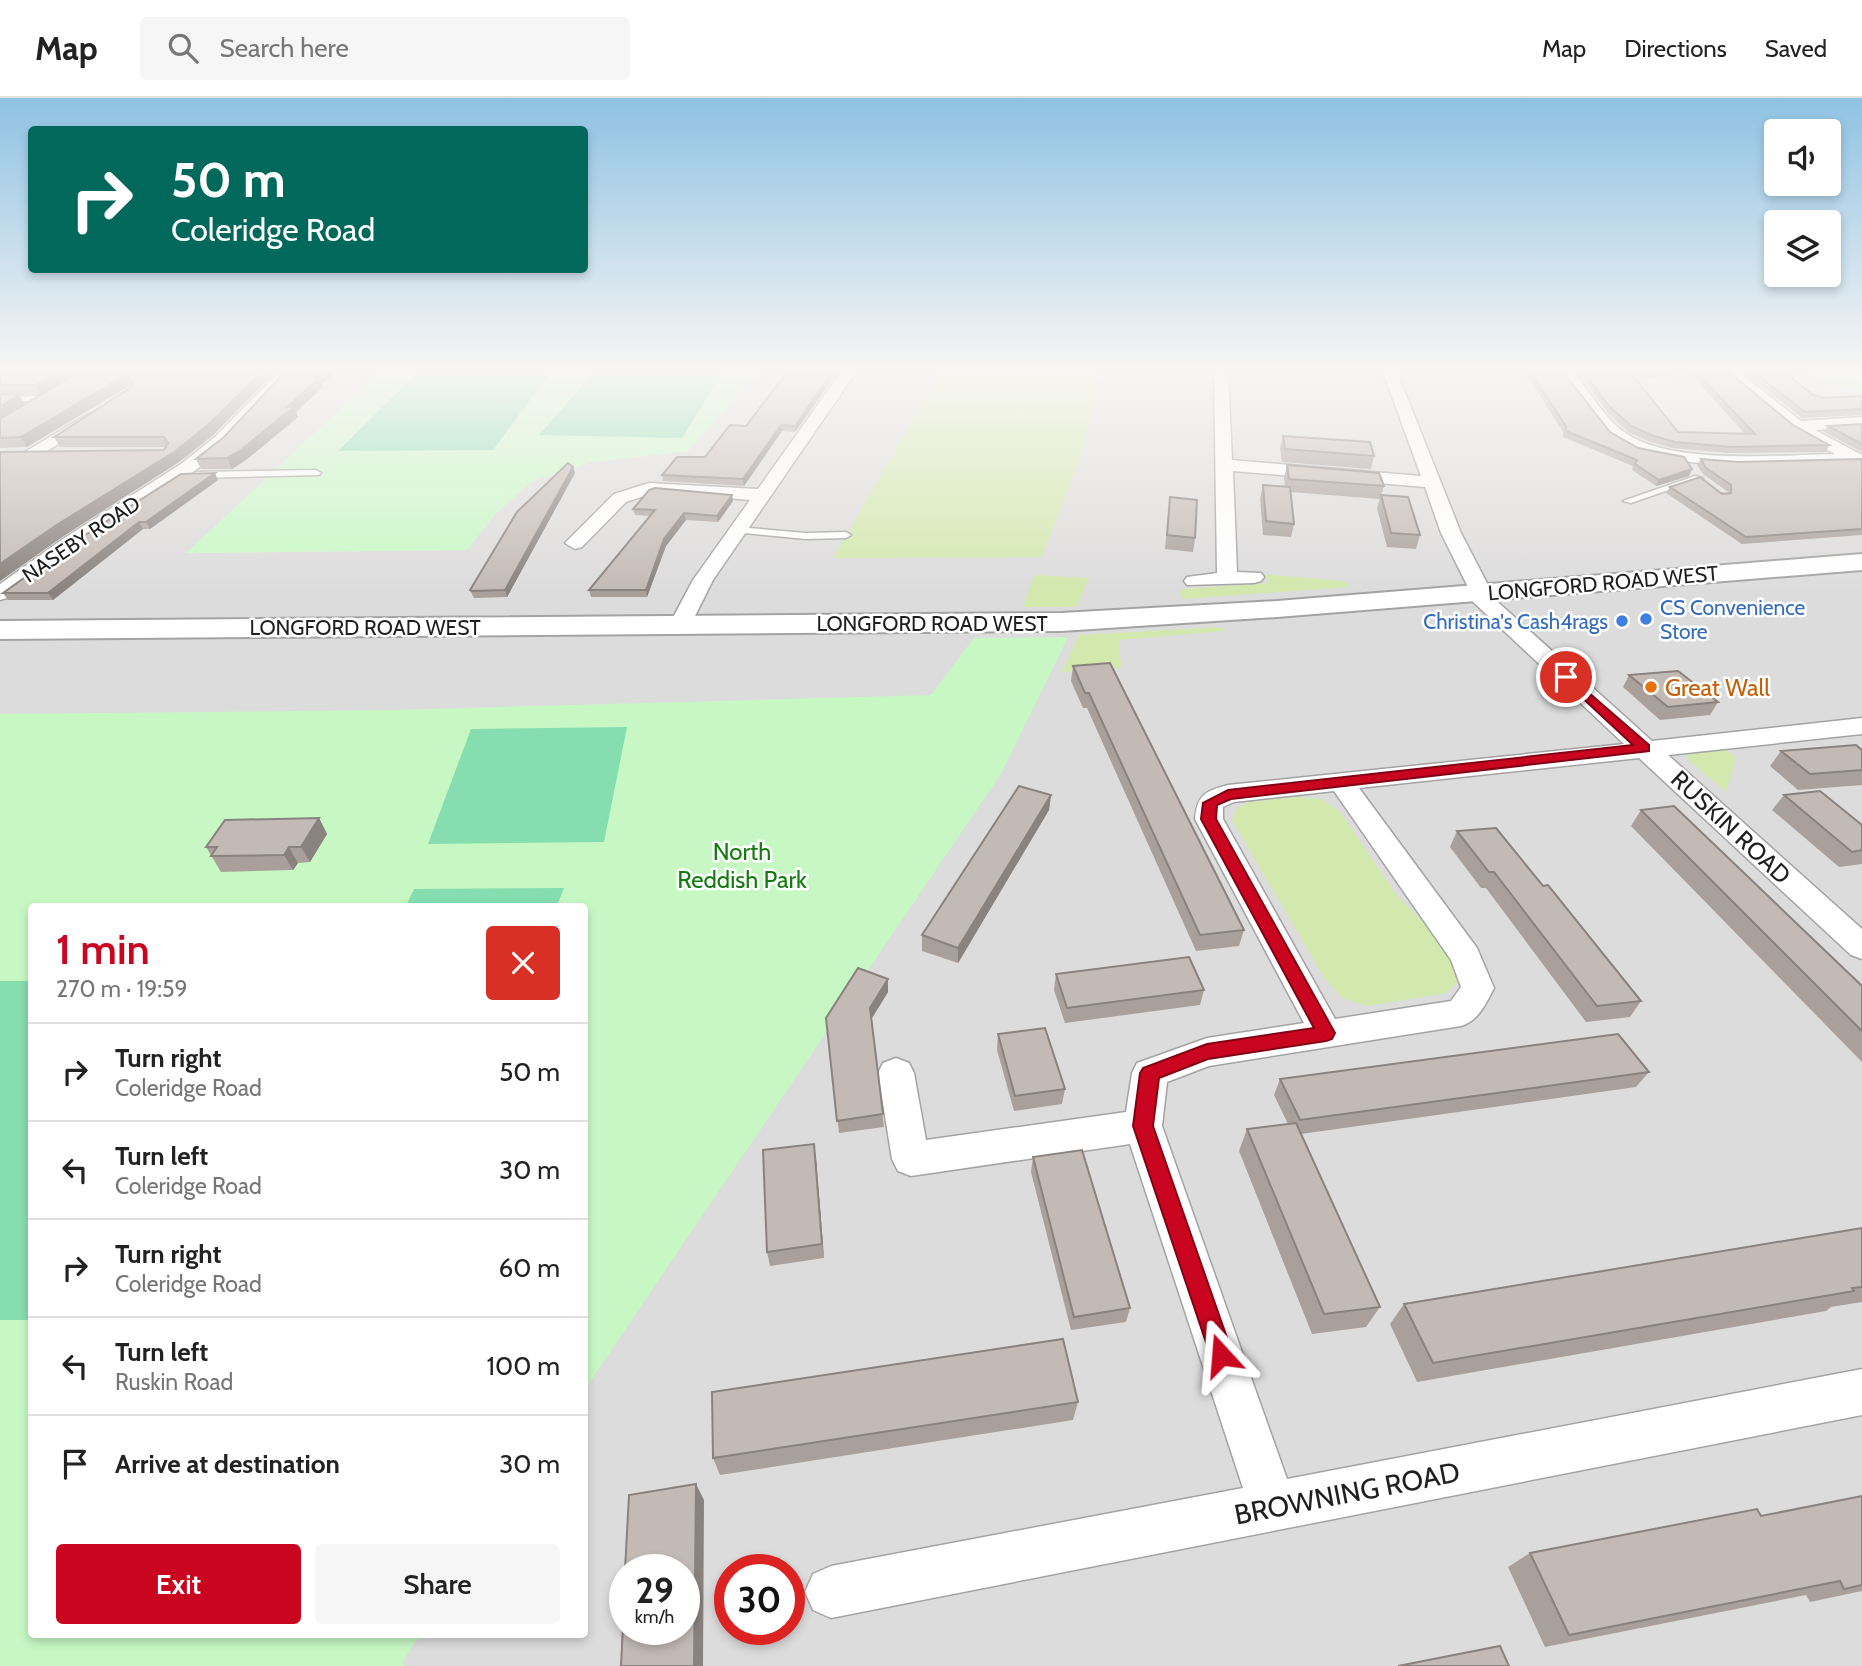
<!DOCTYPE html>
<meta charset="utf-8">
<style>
body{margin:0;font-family:Cabin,sans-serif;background:#f6f6f6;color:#222;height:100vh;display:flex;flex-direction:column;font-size:26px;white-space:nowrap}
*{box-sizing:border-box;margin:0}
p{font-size:23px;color:#767676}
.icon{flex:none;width:38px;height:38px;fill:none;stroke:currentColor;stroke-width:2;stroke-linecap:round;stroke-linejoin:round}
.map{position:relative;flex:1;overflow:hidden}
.sheet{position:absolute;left:28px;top:805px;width:560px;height:735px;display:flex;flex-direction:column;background:#fff;border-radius:7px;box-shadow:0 4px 10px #0003}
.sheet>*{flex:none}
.banner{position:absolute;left:28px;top:28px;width:560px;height:147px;border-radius:7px;box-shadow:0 4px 10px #0003;background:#00695c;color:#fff;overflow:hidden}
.fabs{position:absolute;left:1764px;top:21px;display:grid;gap:14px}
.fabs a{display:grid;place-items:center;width:77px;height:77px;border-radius:7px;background:#fff;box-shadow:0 4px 10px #0003;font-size:35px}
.speed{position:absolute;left:609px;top:1456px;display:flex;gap:14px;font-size:35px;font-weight:700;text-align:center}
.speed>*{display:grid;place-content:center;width:91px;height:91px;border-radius:50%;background:#fff;box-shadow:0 4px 10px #0003;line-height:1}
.speed small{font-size:18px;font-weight:400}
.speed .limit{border:10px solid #d22;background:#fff;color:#111}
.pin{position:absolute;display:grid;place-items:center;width:60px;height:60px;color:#fff;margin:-30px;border:4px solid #fff;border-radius:50%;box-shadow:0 2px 7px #0007}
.me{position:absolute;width:77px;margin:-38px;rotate:341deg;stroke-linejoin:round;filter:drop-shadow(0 0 5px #0008)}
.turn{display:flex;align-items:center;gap:24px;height:147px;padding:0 28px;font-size:32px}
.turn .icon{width:91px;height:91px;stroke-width:2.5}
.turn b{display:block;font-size:49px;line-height:60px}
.round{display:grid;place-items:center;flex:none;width:74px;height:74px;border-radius:7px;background:#f6f6f6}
.head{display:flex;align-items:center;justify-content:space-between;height:119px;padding:0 28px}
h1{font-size:42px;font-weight:600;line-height:52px;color:#ca051f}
.cta{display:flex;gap:14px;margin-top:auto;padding:14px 28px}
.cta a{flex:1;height:80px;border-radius:7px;background:#ca051f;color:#fff;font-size:28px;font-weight:600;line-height:80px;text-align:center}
.cta a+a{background:#f6f6f6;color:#222}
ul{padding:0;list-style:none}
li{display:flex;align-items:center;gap:21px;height:98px;padding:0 28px;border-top:2px solid #e0e0e0}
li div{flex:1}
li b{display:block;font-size:26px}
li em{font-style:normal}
header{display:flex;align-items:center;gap:42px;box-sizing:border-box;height:98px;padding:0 35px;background:#fff;border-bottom:2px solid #e0e0e0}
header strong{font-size:33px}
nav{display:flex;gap:38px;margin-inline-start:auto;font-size:24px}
.search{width:490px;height:63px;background:#f6f6f6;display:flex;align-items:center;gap:18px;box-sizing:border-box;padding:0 24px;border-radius:7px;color:#767676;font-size:26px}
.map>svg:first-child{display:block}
.residential{fill:#dddcdc;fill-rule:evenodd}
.grass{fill:#d2e8ad}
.park{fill:#c7f8c4}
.pitch{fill:#86ddb0}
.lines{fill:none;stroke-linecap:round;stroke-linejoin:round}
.service-casing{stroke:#a3a3a3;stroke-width:3}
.minor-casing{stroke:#a3a3a3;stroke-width:3}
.tertiary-casing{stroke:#a3a3a3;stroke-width:4}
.service{fill:#fff;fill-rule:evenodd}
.minor{fill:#fff;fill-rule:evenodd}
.tertiary{fill:#fff;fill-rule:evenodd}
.wall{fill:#a9a09c;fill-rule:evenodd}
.shaded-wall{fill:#89827f}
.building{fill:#c4bab5;stroke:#89827f;stroke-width:2}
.route{fill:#ca051f;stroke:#830314;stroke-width:2}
.shop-dot{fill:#3f7fe0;stroke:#fff;stroke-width:2.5}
.food-dot{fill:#e8710a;stroke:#fff;stroke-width:2.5}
.labels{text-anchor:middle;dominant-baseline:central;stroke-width:5;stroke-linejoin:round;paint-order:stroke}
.far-street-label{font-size:21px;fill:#1f1f1f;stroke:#fff}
.far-shop-label{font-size:21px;fill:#366cbe;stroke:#fff;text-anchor:start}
.food-label{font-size:24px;fill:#c56008;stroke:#fff;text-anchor:start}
.street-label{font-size:24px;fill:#1f1f1f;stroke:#fff}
.park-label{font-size:24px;fill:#147c0e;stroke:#fff}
.near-street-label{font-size:28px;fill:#1f1f1f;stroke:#fff}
</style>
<header>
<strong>Map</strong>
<div class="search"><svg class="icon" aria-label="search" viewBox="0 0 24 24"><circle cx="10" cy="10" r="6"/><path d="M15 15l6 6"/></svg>Search here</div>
<nav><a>Map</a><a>Directions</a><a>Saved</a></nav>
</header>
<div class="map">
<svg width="1862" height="1568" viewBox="0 0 1862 1568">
<rect width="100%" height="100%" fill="#f0ebe6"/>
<path class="residential" d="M87,274H380L187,455L467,452L494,417L531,384L591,364L688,353L757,274H1862V1568H0V327ZM32,808H584V1536H32ZM625,1472H684V1531H625ZM730,1472H789V1531H730Z"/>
<g class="grass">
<path d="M940,274H1100L1084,350L1042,459L833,460Z"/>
<path d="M1262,476L1344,483L1350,489L1183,501L1179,494L1184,491L1269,485Z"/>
<path d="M1034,477L1089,480L1076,509H1023Z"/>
<path d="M1221,529L1224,533L1119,542L1121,570L1062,574L1079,537Z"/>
<path d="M1725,651L1736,660L1726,694L1687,661V656Z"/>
<path d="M1297,699L1321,701L1340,714L1397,798L1433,834L1455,865L1458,883L1446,895L1367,908L1342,900L1325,881L1232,722L1237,710L1250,704Z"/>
</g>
<g class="park">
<path d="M380,274H757L688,353L591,364L531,384L494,417L467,452L186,455Z"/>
<path d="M1809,274H1862V293H1853L1845,288H1827Z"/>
<path d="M1068,539L1002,674L585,1291L584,808H32V1536L420,1537L402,1564L405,1568H0V616L392,612L931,597L974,540Z"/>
</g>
<g class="pitch">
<path d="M418,274H551L493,352L338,353Z"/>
<path d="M594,274H723L682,340L539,337Z"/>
<path d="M627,629L604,744L428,746L471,631Z"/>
<path d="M564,790L557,808H406L414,791Z"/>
<rect x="0" y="883" width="31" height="339"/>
</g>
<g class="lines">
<g class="service-casing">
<g id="service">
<path d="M38,298L41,302L0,326V319L28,303H0V299Z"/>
<path d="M316,372L321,375L319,377L196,380L191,377L196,374Z"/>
<path d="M1695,378L1703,380L1631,405L1623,403Z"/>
<path d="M737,429L806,435L846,434L851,437L846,440L806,441L733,434V430Z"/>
</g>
</g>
<g class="minor-casing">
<g id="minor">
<path d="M279,274H294L227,347L193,374L77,449L7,500L0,502V486L63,441L181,366L215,339Z"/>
<path d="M841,274H856L713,482L688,532H672L669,527L693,482L750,402L656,394L626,404L582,449L575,451L565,445L614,396L649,385L758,391Z"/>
<path d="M1214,274H1228L1232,362L1421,378L1383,274H1397L1461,435L1492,495L1490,497L1652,643L1862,620V636L1668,657L1862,831V861L1851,857L1639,660L1359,690L1477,850L1494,890C1486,906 1478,923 1461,928L1209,968L1167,984L1162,1028L1287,1381L1862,1271V1317L831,1520L813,1512L805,1494L813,1476L831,1468L1243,1390L1130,1046L911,1078L898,1073L892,1061L878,975L883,965L896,960L909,965L914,975L926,1042L1126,1014L1132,975L1137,965L1207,940L1304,925L1195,721C1197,697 1205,693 1228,687L1624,646L1469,500L1465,496L1469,491L1441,435L1425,389L1233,373L1237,474L1261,475L1264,479L1261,483L1254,485L1187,487L1184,483L1187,479L1217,475ZM1334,693L1451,862L1461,889L1451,903L1335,921L1223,721V709L1234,704Z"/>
<path d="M1559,274H1574C1590,294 1605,322 1627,336C1673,367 1780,357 1835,356L1791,331L1723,274H1739L1801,323L1862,319V329L1815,332L1862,357V365L1734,368L1668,362L1636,354L1609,338Z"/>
<path d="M88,316L94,318L96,321L94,324L0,382V369Z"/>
</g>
</g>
<g class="tertiary-casing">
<path id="tertiary" d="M1862,456V472L1277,519L1061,533L0,541V523L1061,515L1277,503Z"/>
</g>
<use href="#service" class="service"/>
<use href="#minor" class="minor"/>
<use href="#tertiary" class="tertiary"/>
</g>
<g class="wall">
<path d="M4,274H275L213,337L179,364L62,439L0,483V354L164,352L165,349H60L54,339L130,290L131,289L129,288L27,349L0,350V277ZM7,296L25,297H40L24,306Z"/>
<path d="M1523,274H1563L1610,334L1638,350L1692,371L1689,378L1656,388L1632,372L1633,368L1563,339V334L1530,282Z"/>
<path d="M1578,274H1729L1793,327L1829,347L1826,354L1728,355L1672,350L1648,343L1628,334L1607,314ZM1634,279L1697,283L1745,336L1678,334Z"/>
<path d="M1744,274H1784L1813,297L1824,300L1862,298V317L1802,320Z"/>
<path d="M830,285L795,334L782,333L744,388L663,383L662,377L705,359L746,328Z"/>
<path d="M322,286L323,289L296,314L298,319L246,362L232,371H201L196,361L224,339Z"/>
<path d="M1862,326V354L1824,334L1828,328Z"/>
<path d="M1283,338L1374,358L1371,371L1282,364L1280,350Z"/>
<path d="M1701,361L1738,364L1862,361V437L1742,446L1666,395L1670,389L1728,395V394L1703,376L1697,367Z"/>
<path d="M1287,367L1384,388L1380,401L1290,394L1294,426L1291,439L1263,437L1260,400L1263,387L1285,388L1284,380Z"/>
<path d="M573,369L575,375L507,499L474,500L470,492Z"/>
<path d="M218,382L150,431H143L53,502H8L3,495Z"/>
<path d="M1381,397L1420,437L1416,451L1387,449L1377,410Z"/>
<path d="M1170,399L1195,440L1193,454L1165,451Z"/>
<path d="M733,403L718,424L686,422L666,448L647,499H591L589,492L650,418L635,417L633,411Z"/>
<path d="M1073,568L1244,832L1239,848L1196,853L1087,610H1083L1071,583Z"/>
<path d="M1629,577L1718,604L1710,617L1660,622L1623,589Z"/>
<path d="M1862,652V687L1798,692L1770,668L1781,653Z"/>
<path d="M1051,697L1049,712L958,865L922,853V837Z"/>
<path d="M1784,697L1862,727V766L1839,769L1772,712Z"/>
<path d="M1641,712L1862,888V964L1631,728Z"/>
<path d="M319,720L327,736L310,764L298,765L293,772L221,774L206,749Z"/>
<path d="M1457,733L1543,788L1641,903L1630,919L1586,924L1486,790H1481L1450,749Z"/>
<path d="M1056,876L1204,892L1200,907L1065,925L1054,892Z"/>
<path d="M888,881V894L871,922L884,1029L839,1035L826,920Z"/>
<path d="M998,936L1065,991L1062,1006L1014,1013L997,952Z"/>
<path d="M1649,974L1636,989L1301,1036L1380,1209L1366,1229L1312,1236L1239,1053L1247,1031L1288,1026L1274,997L1280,981Z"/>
<path d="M1033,1059L1130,1210L1126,1224L1071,1232L1031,1074Z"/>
<path d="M816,1061L824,1160L770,1168L767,1154Z"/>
<path d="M1862,1130V1204L1831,1209L1826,1213L1417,1284L1390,1226L1404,1206Z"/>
<path d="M1078,1304L1073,1322L720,1377L713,1360Z"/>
<path d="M1862,1398V1493L1810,1504L1806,1497L1545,1549L1508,1469L1530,1455L1761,1418Z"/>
</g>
<g class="shaded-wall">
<path d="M59,274H79L42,297L36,287Z"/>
<path d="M262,274H275L213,337L179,364L62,439L0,483V466L55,428L174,354Z"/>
<path d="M320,274H336L322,286L323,289L296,314L298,319L246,362L232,371L227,360L287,309L313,280Z"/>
<path d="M832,274H835L830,285L795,334V328Z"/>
<path d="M124,278L129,288L27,349L21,339Z"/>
<path d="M19,297L25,307L0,322V309Z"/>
<path d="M781,327L782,333L744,388L743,381Z"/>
<path d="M573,369L575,375L507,499L505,492Z"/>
<path d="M1692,371L1689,378L1656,388L1659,382Z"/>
<path d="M215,375L218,382L150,431L146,424Z"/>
<path d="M732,397L733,403L718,424L717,418Z"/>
<path d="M684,415L686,422L666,448L647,499L646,492L664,441Z"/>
<path d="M139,424L143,431L53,502L48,495Z"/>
<path d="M1051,697L1049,712L958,865V850Z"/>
<path d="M319,720L327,736L310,764L301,749Z"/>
<path d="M289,749L298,765L293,772L284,757Z"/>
<path d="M888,881V894L870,923V910Z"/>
<path d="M814,1046L816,1061L824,1160L822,1146Z"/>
<path d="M696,1386L704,1402L703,1568H694Z"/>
</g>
<g class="building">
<path d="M4,274H59L36,287H0V277Z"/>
<path d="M79,274H262L208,327L174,354L55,428L0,466V354L164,352L168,345L164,339H54L130,290L133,284L124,278L21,339L0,340V321Z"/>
<path d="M285,274H320L313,280H319L287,309H293L241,352L227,360L196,361L224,339Z"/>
<path d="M787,274H832L795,328L781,327L743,381L662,377L677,359H705L730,327L746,328Z"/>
<path d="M1530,274H1563L1610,334L1638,350L1684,359L1692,371L1659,382L1635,366L1637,362L1566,333V328Z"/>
<path d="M1584,274H1630L1678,334L1755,336L1700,278L1652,274H1729L1793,327L1829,347L1731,349L1675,344L1651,337L1631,328L1609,308Z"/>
<path d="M1754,274H1784L1813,297L1824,300L1862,298V311L1805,314Z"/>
<path d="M0,296L19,297L0,309Z"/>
<path d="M1862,326V346L1828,328Z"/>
<path d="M1283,338L1370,344L1374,358L1285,351Z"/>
<path d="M1701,361L1738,364L1862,361V431L1746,439L1670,389L1700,379L1722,396L1731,395V387L1706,370Z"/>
<path d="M568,365L573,369L505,492L472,493L470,492L517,414Z"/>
<path d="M1287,367L1379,375L1384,388L1289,381Z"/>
<path d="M215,375L146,424H139L48,495H3L74,444L181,376Z"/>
<path d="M1263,387L1290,389L1294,426L1266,423Z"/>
<path d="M655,390L732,397L717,418L684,415L664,441L646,492H589L655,412L633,411L649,392Z"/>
<path d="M1381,397L1408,399L1420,437L1391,435Z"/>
<path d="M1170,399L1197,402L1195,440L1167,437Z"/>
<path d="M1110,565L1244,832L1200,837L1089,595H1085L1073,568Z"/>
<path d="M1678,573L1718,604L1668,609L1629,577Z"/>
<path d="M1856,647L1862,652V672L1810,676L1781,653Z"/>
<path d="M1019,688L1051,697L958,850L922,837Z"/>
<path d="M1820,693L1862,727V752L1852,754L1784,697Z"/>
<path d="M1674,708L1862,888V933L1641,712Z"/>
<path d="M319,720L301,749H289L284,757L211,758L217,749H206L225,722Z"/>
<path d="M1496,730L1543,788L1548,787L1641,903L1597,908L1494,774H1489L1457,733Z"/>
<path d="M1189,859L1204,892L1067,910L1056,876Z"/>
<path d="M858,870L888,881L870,910L883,1016L837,1023L826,920Z"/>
<path d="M1045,930L1065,991L1015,998L998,936Z"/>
<path d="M1618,936L1649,974L1300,1022L1280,981Z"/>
<path d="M1296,1025L1380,1209L1324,1216L1247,1031Z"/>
<path d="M814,1046L822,1146L767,1154L763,1052Z"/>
<path d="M1082,1052L1130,1210L1074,1219L1033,1059Z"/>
<path d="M1862,1130V1189L1852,1190L1854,1193L1433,1265L1404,1206Z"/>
<path d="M1063,1241L1078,1304L713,1360L712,1294Z"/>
<path d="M696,1386L694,1568H621L625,1486V1531H684V1472H625L629,1397Z"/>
<path d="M1862,1398V1487L1844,1491L1840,1483L1569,1537L1530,1455L1757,1411L1761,1418Z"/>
<path d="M1500,1548L1509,1568H1398Z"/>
</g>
<linearGradient id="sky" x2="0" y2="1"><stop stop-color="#8ec2e3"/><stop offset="0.55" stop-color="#f8f6f4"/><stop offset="1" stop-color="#f8f6f4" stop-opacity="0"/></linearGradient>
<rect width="1862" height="494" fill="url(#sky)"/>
<path class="route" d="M1566,575L1649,647V653L1231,701L1217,707L1216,721L1335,935L1332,941L1326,943L1208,961L1159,980L1153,1028L1233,1257L1230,1265L1221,1269L1213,1265L1133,1028L1140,975L1143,970L1207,946L1314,930L1201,721L1203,705L1228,692L1633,647L1562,581L1560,579Z"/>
<g class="shop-dot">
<circle cx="1646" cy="521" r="7"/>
<circle cx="1622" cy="523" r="7"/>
</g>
<circle class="food-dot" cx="1651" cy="589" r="7"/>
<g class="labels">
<g class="far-street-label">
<text transform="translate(81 441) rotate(-34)">NASEBY ROAD</text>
<text transform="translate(1603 485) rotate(-5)">LONGFORD ROAD WEST</text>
<text x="932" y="525">LONGFORD ROAD WEST</text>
<text x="365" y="529">LONGFORD ROAD WEST</text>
</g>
<g class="far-shop-label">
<text x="1660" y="509">CS Convenience<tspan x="1660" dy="24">Store</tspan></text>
<text x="1608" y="523" text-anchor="end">Christina's Cash4rags</text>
</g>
<g class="food-label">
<text x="1665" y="589">Great Wall</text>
</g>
<g class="street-label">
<text transform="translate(1731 729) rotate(43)">RUSKIN ROAD</text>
</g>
<g class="park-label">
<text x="742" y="753">North<tspan x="742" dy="28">Reddish Park</tspan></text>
</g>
<g class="near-street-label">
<text transform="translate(1347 1395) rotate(-11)">BROWNING ROAD</text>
</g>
</g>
</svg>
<div class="fabs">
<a><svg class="icon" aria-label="sound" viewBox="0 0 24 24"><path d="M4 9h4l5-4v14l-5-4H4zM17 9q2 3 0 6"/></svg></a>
<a><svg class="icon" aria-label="layers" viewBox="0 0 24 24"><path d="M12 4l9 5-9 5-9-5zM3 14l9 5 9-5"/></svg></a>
</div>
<div class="speed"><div>29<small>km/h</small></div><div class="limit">30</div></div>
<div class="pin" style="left:1566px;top:579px;background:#d93025"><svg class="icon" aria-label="arrive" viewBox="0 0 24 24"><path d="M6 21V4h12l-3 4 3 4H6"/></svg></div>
<svg class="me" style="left:1221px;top:1257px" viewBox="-20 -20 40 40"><path d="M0-17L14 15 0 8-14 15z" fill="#ca051f" stroke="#fff" stroke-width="4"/></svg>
<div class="banner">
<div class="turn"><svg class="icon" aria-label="right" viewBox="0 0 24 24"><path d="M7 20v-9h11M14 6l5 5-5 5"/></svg><div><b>50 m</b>Coleridge Road</div></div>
</div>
<section class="sheet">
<div class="head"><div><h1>1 min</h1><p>270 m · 19:59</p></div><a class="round" style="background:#d93025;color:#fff"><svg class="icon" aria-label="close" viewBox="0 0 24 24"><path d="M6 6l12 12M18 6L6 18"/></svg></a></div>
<ul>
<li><svg class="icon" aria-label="right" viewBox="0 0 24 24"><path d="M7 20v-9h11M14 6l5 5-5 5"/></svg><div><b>Turn right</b><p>Coleridge Road</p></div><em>50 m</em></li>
<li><svg class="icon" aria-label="left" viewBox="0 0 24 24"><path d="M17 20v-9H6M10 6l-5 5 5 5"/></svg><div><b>Turn left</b><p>Coleridge Road</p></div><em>30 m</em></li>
<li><svg class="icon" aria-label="right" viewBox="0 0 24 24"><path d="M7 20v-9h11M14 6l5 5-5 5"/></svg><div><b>Turn right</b><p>Coleridge Road</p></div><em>60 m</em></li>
<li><svg class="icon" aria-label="left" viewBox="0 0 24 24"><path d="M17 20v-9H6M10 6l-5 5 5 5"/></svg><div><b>Turn left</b><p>Ruskin Road</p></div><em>100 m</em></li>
<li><svg class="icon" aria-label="arrive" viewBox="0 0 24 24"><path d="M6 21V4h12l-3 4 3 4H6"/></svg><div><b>Arrive at destination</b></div><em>30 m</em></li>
</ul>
<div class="cta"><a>Exit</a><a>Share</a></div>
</section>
</div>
